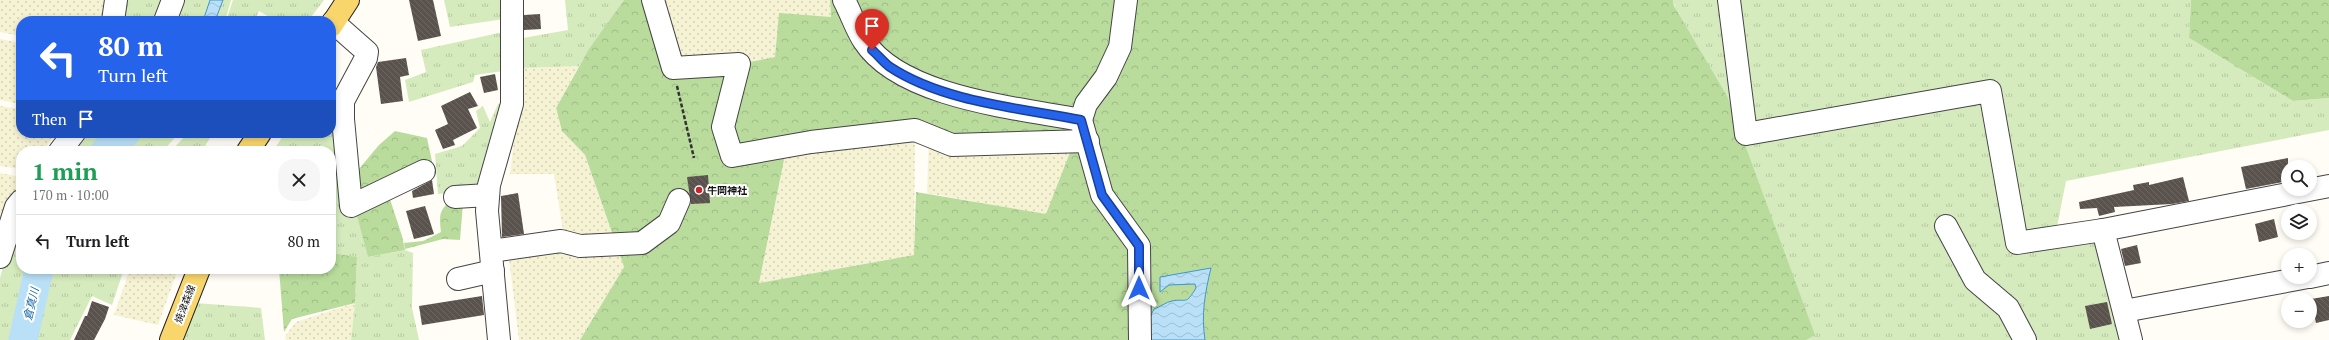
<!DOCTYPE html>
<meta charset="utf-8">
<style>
body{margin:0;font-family:"PT Serif","Noto Sans JP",serif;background:#f6f6f6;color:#202124;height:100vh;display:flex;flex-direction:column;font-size:15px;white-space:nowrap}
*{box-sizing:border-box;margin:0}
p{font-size:13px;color:#757577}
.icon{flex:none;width:22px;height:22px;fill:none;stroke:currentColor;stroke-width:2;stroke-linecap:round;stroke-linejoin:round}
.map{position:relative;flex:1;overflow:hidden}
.sheet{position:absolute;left:16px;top:146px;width:320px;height:128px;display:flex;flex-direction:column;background:#fff;border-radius:16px;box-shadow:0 2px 6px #0003}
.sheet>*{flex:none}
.top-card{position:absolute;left:16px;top:16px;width:320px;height:122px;border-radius:16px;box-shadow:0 2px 6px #0003;background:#2563eb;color:#fff;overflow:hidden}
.controls{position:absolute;left:2281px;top:160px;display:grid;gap:8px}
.controls a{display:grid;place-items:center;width:36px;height:36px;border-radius:50%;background:#fff;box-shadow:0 2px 6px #0003;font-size:20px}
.pin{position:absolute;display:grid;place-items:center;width:34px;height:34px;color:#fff;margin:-41px -17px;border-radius:50% 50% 50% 0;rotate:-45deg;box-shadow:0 0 4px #0007}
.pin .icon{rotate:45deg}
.me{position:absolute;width:44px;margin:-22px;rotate:0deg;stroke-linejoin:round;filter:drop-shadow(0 0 3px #0008)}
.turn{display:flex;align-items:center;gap:14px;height:84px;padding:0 16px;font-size:18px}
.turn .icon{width:52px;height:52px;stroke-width:2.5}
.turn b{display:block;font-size:28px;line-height:34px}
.then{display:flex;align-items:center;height:38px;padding:0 16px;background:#0003;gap:8px;font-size:15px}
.round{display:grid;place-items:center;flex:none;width:42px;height:42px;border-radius:16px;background:#f6f6f6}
.head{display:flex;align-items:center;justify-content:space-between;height:68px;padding:0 16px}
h1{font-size:24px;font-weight:800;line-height:30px;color:#1e9e55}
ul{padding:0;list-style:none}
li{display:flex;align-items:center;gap:12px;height:52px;padding:0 16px;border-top:1px solid #e0e0e0}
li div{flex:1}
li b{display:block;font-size:15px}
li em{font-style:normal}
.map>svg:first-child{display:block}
.farmland{fill:url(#farmland-dots)}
.grass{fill:url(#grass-tufts)}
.forest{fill:url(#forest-crowns);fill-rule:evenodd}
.water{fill:url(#water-waves);stroke:#3f96cf}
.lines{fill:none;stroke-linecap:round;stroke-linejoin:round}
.river{stroke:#b9e0f7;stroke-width:29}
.building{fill:url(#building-back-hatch)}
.minor-casing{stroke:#444;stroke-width:24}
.major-casing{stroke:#222;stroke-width:24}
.path{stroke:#333;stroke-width:2.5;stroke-dasharray:4 2;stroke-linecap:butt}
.minor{stroke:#fff;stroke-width:22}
.major{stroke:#f9d66b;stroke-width:22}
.route-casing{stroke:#184099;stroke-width:10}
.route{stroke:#2563eb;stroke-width:7}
.poi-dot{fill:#c4262e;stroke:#fff;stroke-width:1.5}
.labels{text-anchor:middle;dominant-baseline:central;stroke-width:4;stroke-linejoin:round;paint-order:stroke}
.poi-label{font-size:10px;font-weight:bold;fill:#111;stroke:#fff;text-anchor:start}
.street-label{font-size:10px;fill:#111;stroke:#fff}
.water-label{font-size:11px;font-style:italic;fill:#1768a6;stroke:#fff}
</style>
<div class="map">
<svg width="2329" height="340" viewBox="0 0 2329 340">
<defs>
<pattern id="farmland-dots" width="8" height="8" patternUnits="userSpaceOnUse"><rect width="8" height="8" fill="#f6f3d4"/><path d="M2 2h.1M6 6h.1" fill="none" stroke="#d2cfb5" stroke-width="1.8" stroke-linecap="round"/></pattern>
<pattern id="grass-tufts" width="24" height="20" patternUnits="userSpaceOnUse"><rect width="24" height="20" fill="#d5ebbd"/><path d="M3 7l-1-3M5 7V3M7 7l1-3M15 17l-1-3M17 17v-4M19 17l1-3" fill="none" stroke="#b6c8a1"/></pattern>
<pattern id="forest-crowns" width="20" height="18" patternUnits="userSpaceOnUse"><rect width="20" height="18" fill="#b9dc9c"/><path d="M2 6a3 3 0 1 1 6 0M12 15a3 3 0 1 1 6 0" fill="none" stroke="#9ebc85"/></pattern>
<pattern id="water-waves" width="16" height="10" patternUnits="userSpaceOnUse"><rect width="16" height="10" fill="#b9e0f7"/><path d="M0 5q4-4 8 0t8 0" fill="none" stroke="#9ebfd3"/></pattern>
<pattern id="building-back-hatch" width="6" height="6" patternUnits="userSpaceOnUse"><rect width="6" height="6" fill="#5a524d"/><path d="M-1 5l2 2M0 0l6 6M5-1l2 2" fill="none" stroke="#6d6662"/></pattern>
</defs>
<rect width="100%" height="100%" fill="#fffdf5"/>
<g class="farmland">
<path d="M0,0H110L106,21H21V36L0,32Z"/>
<path d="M652,0H830L831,17L775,57L739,64L673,68Z"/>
<path d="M0,39L21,43V104L0,100Z"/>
<path d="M579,66L556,108L562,131L585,155L624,267L580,340H519L509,259L564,237L554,174H510L522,68Z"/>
<path d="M0,106L21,109V133H56L43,151H21V169L0,166Z"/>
<path d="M915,130L914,255L759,283L785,155Z"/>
<path d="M929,136L1074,141L1047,215L927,193Z"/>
<path d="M0,173L21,177V189L2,228H0Z"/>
<path d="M130,269H178L158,325L114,315Z"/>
<path d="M355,303L351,340H286L285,336L296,322Z"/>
</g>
<g class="grass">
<path d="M124,0H163L156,21H121Z"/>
<path d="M173,0H231L225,21H165Z"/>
<path d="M233,0H324L308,21H276L259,11L254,21H226Z"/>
<path d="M444,0H503L504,19L450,27Z"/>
<path d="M565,0H624L579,66L522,68L523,38L568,30Z"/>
<path d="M1673,0H2191L2189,38L2293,101L2329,98V130L2066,181L2057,227L2106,240L2125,340H1768Z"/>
<path d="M503,32V71L475,75L473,82L409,102L405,80L426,72L421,50Z"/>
<path d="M502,103L479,190L438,194L435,154L462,146L480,128L476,111L483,106L490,122L498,104Z"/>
<path d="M334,115L368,257L405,250L413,253L412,308L419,340H351L355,303L357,257L331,254V151H273L285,133H331V116Z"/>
<path d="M69,133H179L163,151H55Z"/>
<path d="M188,133H213L202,151H171Z"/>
<path d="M21,214V269H72L66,306L72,269H124L112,305L92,296L70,340H0V278L13,229Z"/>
<path d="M195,303L261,308L265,340H184Z"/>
</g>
<g class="forest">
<path d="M624,0H653L673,68L739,64L775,57L779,13L831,17L830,0H1673L1674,6L1727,96L1815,335L1806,340H580L624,267L585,155L562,131L556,108L589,49ZM907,131L1074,142L1046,214L916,192L914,255L759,283L785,155Z"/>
<path d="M2191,0H2329V98L2293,101L2189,38Z"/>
<path d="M395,131L427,138L433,166L387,190L402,236L405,250L368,257L348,182L379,145Z"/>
<path d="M455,197L463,203L460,240L443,239L405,249L404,243L423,241L441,232C439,213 439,210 455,197Z"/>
<path d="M331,253L357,257L355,303L292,319L284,332L279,269H331Z"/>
</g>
<g class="water">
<path d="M210,0H223L215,21H203Z"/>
<path d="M1211,268C1205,293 1201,314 1205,340H1145L1149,319L1154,309C1160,307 1166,302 1172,301C1187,298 1185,306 1196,288L1195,284L1169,285L1160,292V277Z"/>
</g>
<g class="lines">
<g class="river">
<path d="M105,151L126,133"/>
<path d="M23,340L39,269"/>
</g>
</g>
<g class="building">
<path d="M409,0H433L441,36L418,41Z"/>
<path d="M540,14L541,29L524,30V15Z"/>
<path d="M406,58L409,75L400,77L403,101L381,104L376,67L378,62Z"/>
<path d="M495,74L498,90L484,93L480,77Z"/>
<path d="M470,92L478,106L468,109L477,128L453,140L455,145L443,149L435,130L448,124L441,106Z"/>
<path d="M2288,158V181L2246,189L2241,167Z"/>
<path d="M708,175L710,203L691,204L687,177Z"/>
<path d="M2183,177L2189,201L2172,204L2114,207L2115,212L2099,216L2097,208L2080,209L2079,202L2134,190L2133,185L2149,182V185Z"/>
<path d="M432,180L434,194L413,198L412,191Z"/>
<path d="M518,193L524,234L502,237L501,196Z"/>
<path d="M425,206L434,234L414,239L406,211Z"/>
<path d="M2274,219L2278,237L2259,242L2255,224Z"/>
<path d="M2137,245L2141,263L2125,266L2121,249Z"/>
<path d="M482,296L484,315L422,325L419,306Z"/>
<path d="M2329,296V320L2316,323L2311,299Z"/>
<path d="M92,301L109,307L105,319L94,340H74L85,316H87Z"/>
<path d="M2107,302L2112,324L2090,329L2085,306Z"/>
</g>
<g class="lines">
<g class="minor-casing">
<g id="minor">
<path d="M653,0L673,68L739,64L723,127L732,156L811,142L915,130L952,145L1088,141"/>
<path d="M844,0C851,13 856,29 864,41C901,98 1019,108 1081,120"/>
<path d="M1126,0L1120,47L1106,77L1086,104L1081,120L1102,195L1139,246L1140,340"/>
<path d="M1729,0L1746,134L1990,91L2017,243L2103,230"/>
<path d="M113,21L116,0"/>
<path d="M165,21L173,0"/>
<path d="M333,22L367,52L366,58L343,101V119L351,206L424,171"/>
<path d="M60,151L74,133"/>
<path d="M455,197L488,195"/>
<path d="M1946,226L1975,280L2008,308L2025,340"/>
<path d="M491,251L561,241L580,246L642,243L669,223L679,200"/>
<path d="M0,257L16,207L21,201"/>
<path d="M2310,277L2329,273"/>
<path d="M458,279L493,271"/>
<path d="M2124,311L2308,277"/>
<path d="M499,340L487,211L489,185L512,104V0"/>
<path d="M2131,340L2103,230L2329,186"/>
</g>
</g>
<g class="major-casing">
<g id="major">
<path d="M331,26L348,0"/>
<path d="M248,151L260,133"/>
<path d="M171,340L199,269"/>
</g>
</g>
<path class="path" d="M677,86L694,158"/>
<use href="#minor" class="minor"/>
<use href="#major" class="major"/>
</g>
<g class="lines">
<g class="route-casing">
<path id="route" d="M872,50C878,55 884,63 890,67C943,102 1020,108 1081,120L1102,195L1139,246V288"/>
</g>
<use href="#route" class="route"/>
</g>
<circle class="poi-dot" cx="699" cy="190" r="4"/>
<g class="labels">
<g class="poi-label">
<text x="707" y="190">牛岡神社</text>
</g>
<g class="street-label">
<text transform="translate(185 304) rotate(-69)">焼津森線</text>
</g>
<g class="water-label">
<text transform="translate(31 304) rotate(-77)">倉真川</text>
</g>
</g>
</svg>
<div class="controls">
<a><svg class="icon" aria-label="search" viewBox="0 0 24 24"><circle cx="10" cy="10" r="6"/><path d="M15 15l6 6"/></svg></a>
<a><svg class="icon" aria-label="layers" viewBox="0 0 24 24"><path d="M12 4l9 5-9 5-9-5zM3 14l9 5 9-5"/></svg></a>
<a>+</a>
<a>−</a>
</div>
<div class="pin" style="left:872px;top:50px;background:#d93025"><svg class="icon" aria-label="arrive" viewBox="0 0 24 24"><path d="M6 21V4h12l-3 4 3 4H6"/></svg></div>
<svg class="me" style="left:1139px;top:288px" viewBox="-20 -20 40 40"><path d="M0-17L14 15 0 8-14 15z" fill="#2563eb" stroke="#fff" stroke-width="4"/></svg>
<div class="top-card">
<div class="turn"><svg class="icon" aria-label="left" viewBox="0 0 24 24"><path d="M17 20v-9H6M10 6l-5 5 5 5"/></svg><div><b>80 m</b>Turn left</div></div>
<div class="then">Then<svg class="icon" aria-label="arrive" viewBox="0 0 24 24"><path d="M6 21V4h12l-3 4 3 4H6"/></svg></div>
</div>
<section class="sheet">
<div class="head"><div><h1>1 min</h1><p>170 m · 10:00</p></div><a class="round"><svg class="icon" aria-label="close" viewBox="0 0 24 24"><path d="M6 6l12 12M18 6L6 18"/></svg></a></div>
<ul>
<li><svg class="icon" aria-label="left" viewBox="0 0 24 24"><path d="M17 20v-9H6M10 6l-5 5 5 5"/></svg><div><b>Turn left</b></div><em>80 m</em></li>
</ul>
</section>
</div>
